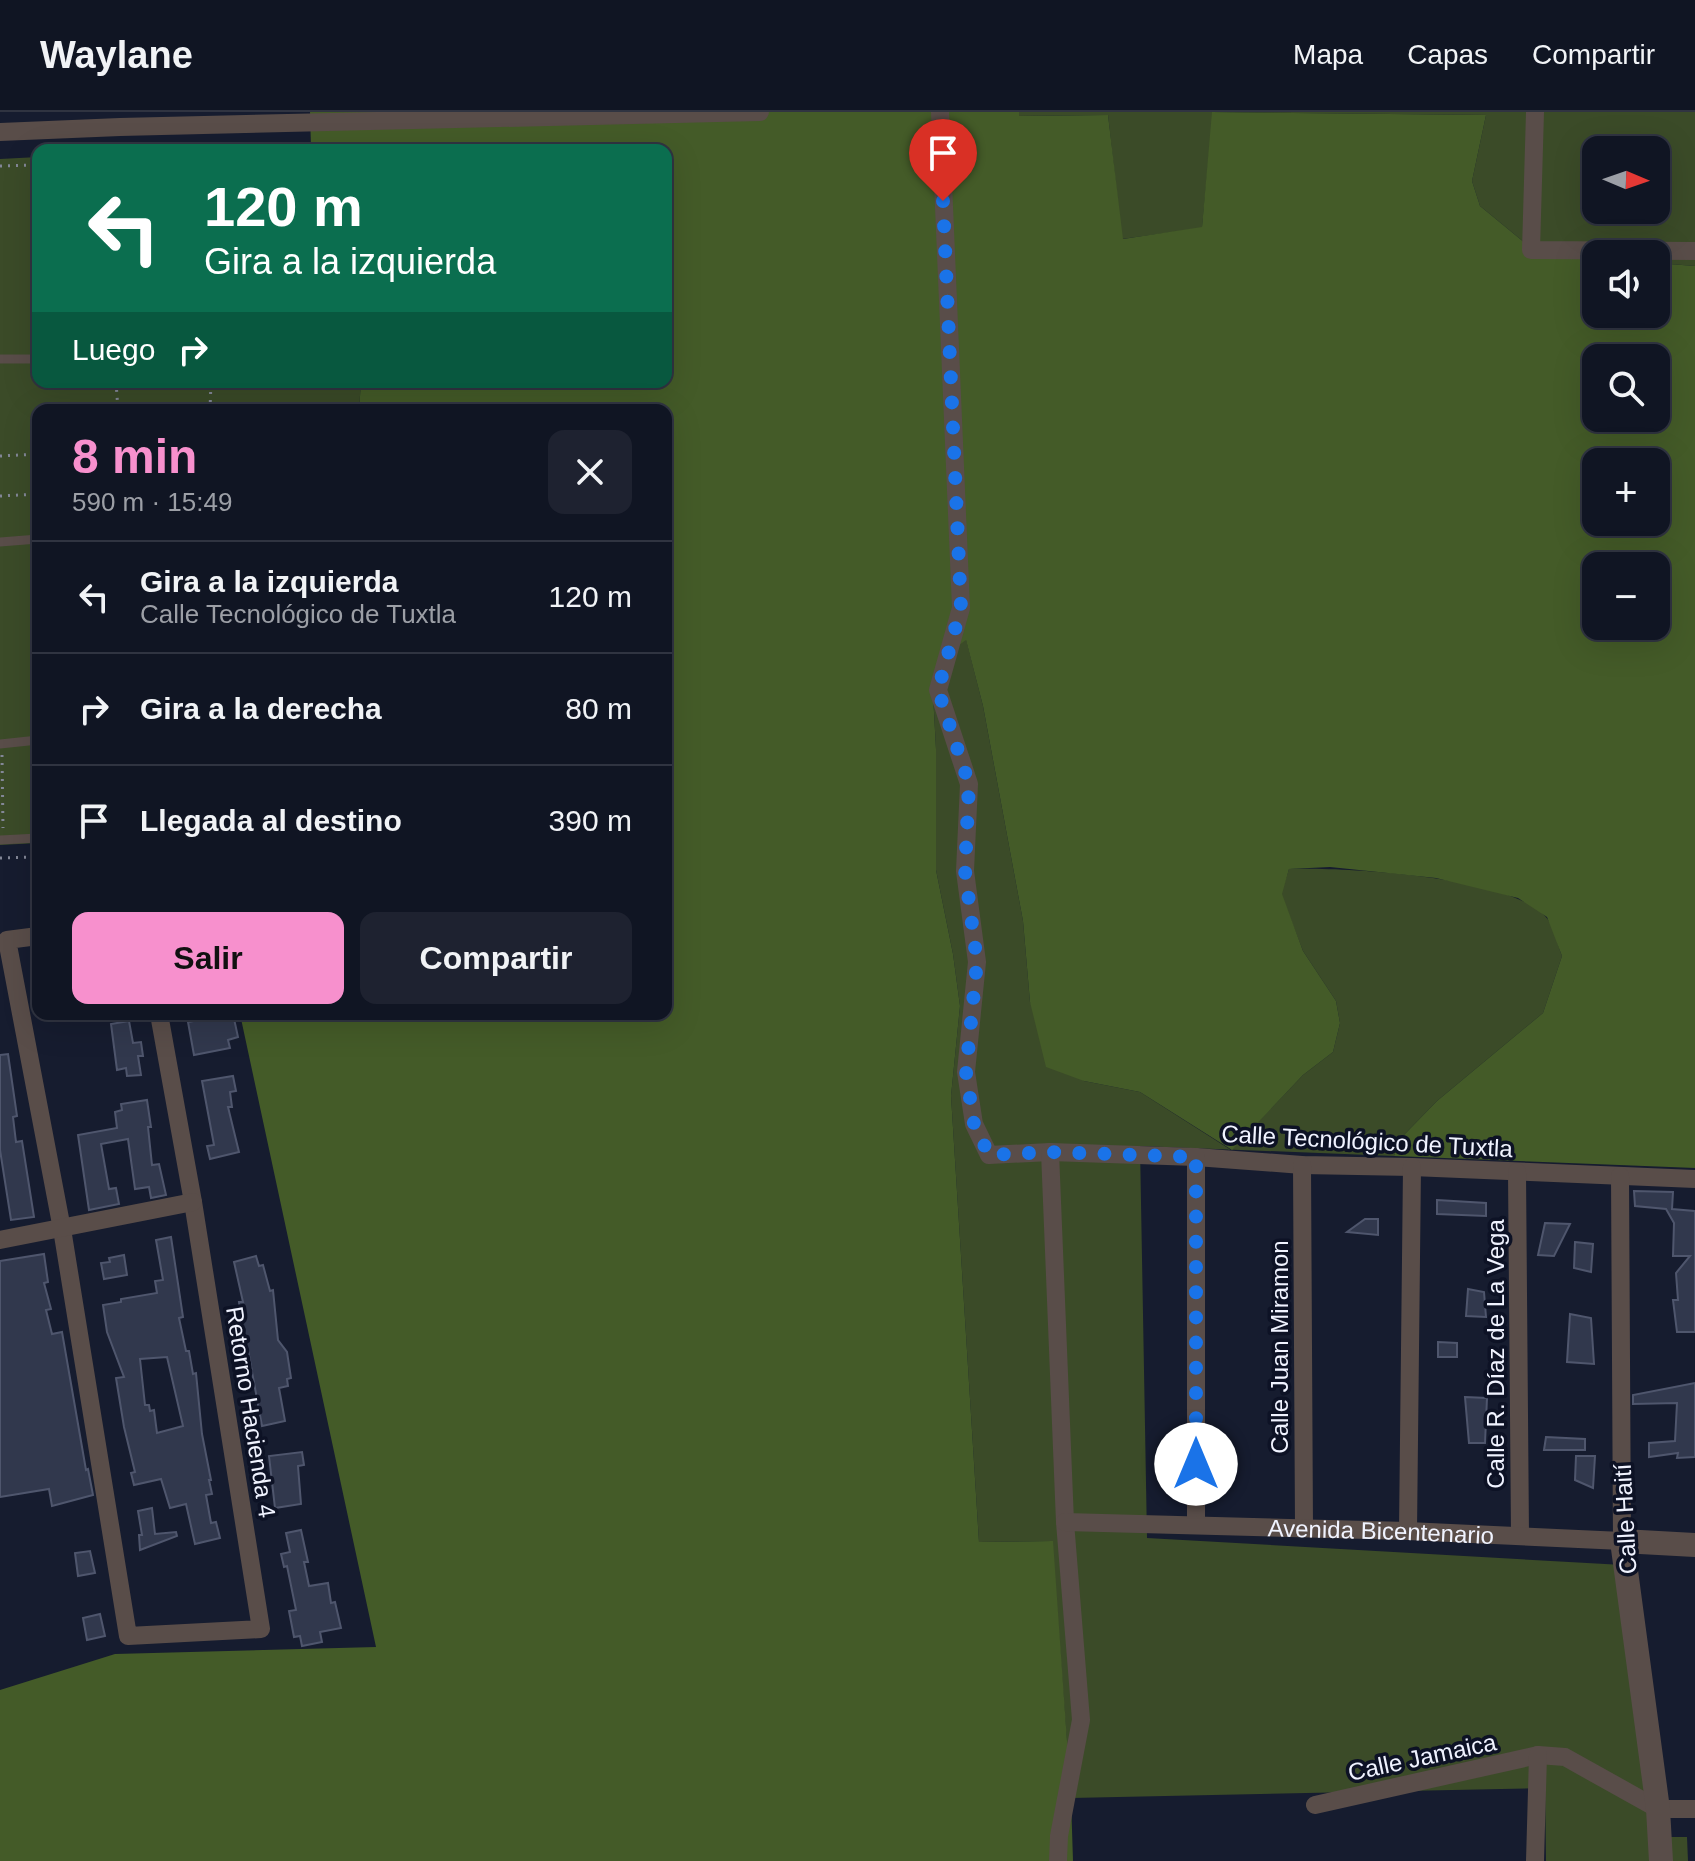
<!DOCTYPE html>
<html lang="es">
<meta charset="utf-8">
<style>
body{margin:0;font-family:Helvetica,sans-serif;background:#1e2230;color:#f1f3f6;height:100vh;display:flex;flex-direction:column;font-size:30px;white-space:nowrap}
*{box-sizing:border-box;margin:0}
p{font-size:26px;color:#9c9fa6}
.icon{flex:none;width:44px;height:44px;fill:none;stroke:currentColor;stroke-width:2;stroke-linecap:round;stroke-linejoin:round}
.map{position:relative;flex:1;overflow:hidden}
.drawer{position:absolute;left:32px;top:292px;width:640px;height:616px;display:flex;flex-direction:column;background:#101523;border-radius:16px;box-shadow:0 8px 32px #0002,0 0 0 2px #303441}
.drawer>*{flex:none}
.hud{position:absolute;left:32px;top:32px;width:640px;height:244px;border-radius:16px;box-shadow:0 8px 32px #0002,0 0 0 2px #303441;background:#0b6e4f;color:#fff;overflow:hidden}
.needle{width:52px;rotate:92deg}
.fabs{position:absolute;left:1582px;top:24px;display:grid;gap:16px}
.fabs a{display:grid;place-items:center;width:88px;height:88px;border-radius:16px;background:#101523;box-shadow:0 8px 32px #0002,0 0 0 2px #303441;font-size:40px}
.pin{position:absolute;display:grid;place-items:center;width:68px;height:68px;color:#fff;margin:-82px -34px;border-radius:50% 50% 50% 0;rotate:-45deg;box-shadow:0 0 8px #0007}
.pin .icon{rotate:45deg}
.me{position:absolute;width:88px;margin:-44px;rotate:0deg;stroke-linejoin:round;filter:drop-shadow(0 0 6px #0008)}
.turn{display:flex;align-items:center;gap:28px;height:168px;padding:0 40px;font-size:36px}
.turn .icon{width:104px;height:104px;stroke-width:2.5}
.turn b{display:block;font-size:56px;line-height:68px}
.then{display:flex;align-items:center;height:76px;padding:0 40px;background:#0003;gap:16px;font-size:30px}
.round{display:grid;place-items:center;flex:none;width:84px;height:84px;border-radius:16px;background:#1e2230}
.head{display:flex;align-items:center;justify-content:space-between;height:136px;padding:0 40px}
h1{font-size:48px;font-weight:700;line-height:60px;color:#f790cd}
.action{display:flex;gap:16px;margin-top:auto;padding:16px 40px}
.action a{flex:1;height:92px;border-radius:16px;background:#f790cd;color:#111;font-size:32px;font-weight:700;line-height:92px;text-align:center}
.action a+a{background:#1e2230;color:#f1f3f6}
ul{padding:0;list-style:none}
li{display:flex;align-items:center;gap:24px;height:112px;padding:0 40px;border-top:2px solid #303441}
li div{flex:1}
li b{display:block;font-size:30px}
li em{font-style:normal}
header{display:flex;align-items:center;gap:48px;box-sizing:border-box;height:112px;padding:0 40px;background:#101523;border-bottom:2px solid #303441}
header strong{font-size:38px}
nav{display:flex;gap:44px;margin-inline-start:auto;font-size:28px}
.map>svg:first-child{display:block}
.green{fill:#3b4b28;fill-rule:evenodd}
.forest{fill:#445b28;fill-rule:evenodd}
.building{fill:#31384d;stroke:#4f566d;stroke-width:2;fill-rule:evenodd}
.lines{fill:none;stroke-linecap:round;stroke-linejoin:round}
.path{stroke:#838797;stroke-width:3;stroke-dasharray:2 6;stroke-linecap:butt}
.service{stroke:#594d49;stroke-width:9}
.minor{stroke:#594d49;stroke-width:18}
.tertiary{stroke:#594d49;stroke-width:24}
.route{stroke:#1a73e8;stroke-width:14;stroke-dasharray:0 25.2}
.labels{text-anchor:middle;dominant-baseline:central;stroke-width:7;stroke-linejoin:round;paint-order:stroke}
.street-label{font-size:24px;fill:#f0f3ff;stroke:#0d1225}
</style>
<header>
<strong>Waylane</strong>
<nav><a>Mapa</a><a>Capas</a><a>Compartir</a></nav>
</header>
<div class="map">
<svg width="1695" height="1749" viewBox="0 0 1695 1749">
<rect width="100%" height="100%" fill="#161c2f"/>
<g class="green">
<path d="M1019,0H1695V154L1656,151V142L1525,131L1480,94L1472,69L1486,3L1213,0L1202,116L1122,127L1108,3L1019,4ZM1596,38H1656V98H1596Z"/>
<path d="M38,45V270H361L359,298H38V731L0,733V47Z"/>
<path d="M966,527L983,594L1023,809L1030,890L1084,969L1140,980L1231,1038L1303,963L1333,940L1340,911L1336,889L1303,839L1281,782L1289,757C1344,755 1508,764 1545,804C1554,813 1557,832 1562,844L1543,901L1437,989L1400,1027L1394,1044L1140,1034L1147,1426L1623,1453L1655,1725H1687L1688,1749H1546L1545,1676L1071,1686L1052,1429L979,1430L951,984L960,894L953,842L936,758V637L933,582L948,540Z"/>
</g>
<path class="forest" d="M310,0H1019V4L1108,3L1123,127L1202,115L1212,0L1486,3L1472,69L1480,94L1525,131L1596,147V202H1656V151L1695,154V1056L1394,1044L1400,1027L1437,989L1543,901L1562,844L1547,805L1518,786L1436,766L1330,755L1289,757L1282,782L1303,839L1336,889L1340,911L1333,940L1303,963L1232,1038L1140,980L1084,969L1046,955L1030,890L1023,809L983,594L966,528L948,541L933,582L936,637V758L953,842L960,894L951,984L979,1430L1053,1429L1071,1686L1073,1749H0V1578L115,1542L376,1535L240,902H666V298H359L361,270H666V38H379V34L311,36ZM1596,246H1656V306H1596ZM1596,350H1656V410H1596ZM1596,454H1656V514H1596Z"/>
<g class="building">
<path d="M192,902H233L238,925L228,928L230,936L194,943L188,910L194,909Z"/>
<path d="M129,909L133,931L141,930L143,944H138L141,963L127,964L126,956L117,958L111,912Z"/>
<path d="M8,942L17,1004L13,1005L16,1030L22,1029L34,1105L11,1108L0,1038V943Z"/>
<path d="M233,964L236,979L230,980L232,995H228L239,1040L210,1047L207,1034L214,1033L202,969Z"/>
<path d="M147,988L151,1015H148L152,1053L159,1052L166,1083L151,1086L149,1075L135,1077L128,1027L101,1032L109,1077L116,1076L119,1092L89,1098L78,1023L117,1016L115,1000L122,998L121,992Z"/>
<path d="M1634,1079L1673,1080L1672,1097L1695,1099V1220H1677L1673,1188H1678L1676,1161L1690,1144H1673L1674,1111L1666,1097L1635,1094Z"/>
<path d="M1437,1088L1486,1091V1104L1437,1102Z"/>
<path d="M1365,1107H1378V1123L1347,1120Z"/>
<path d="M1545,1111L1570,1112L1554,1144L1538,1143Z"/>
<path d="M171,1125L183,1205L179,1206L186,1239H189L193,1262L196,1261L202,1322L211,1368H209L212,1382L206,1383L211,1411L216,1410L220,1426L195,1432L186,1392L170,1396L161,1367L134,1373L131,1361L135,1360L124,1315L116,1266L124,1265L107,1220L103,1193L121,1190V1187L157,1181L155,1169L163,1168L156,1128ZM167,1245L183,1314L157,1321L154,1298L150,1299L149,1293H145L140,1247Z"/>
<path d="M1575,1130L1593,1132L1591,1160L1574,1156Z"/>
<path d="M44,1142L48,1170L44,1171L51,1197L46,1198L52,1222L62,1220L86,1358L88,1357L93,1383L52,1394L49,1377L0,1385V1149Z"/>
<path d="M124,1143L127,1163L104,1167L101,1151L110,1150L109,1146Z"/>
<path d="M256,1144L259,1154L263,1153L270,1179L273,1178L278,1228L287,1240L291,1266L287,1267L288,1274L279,1276L285,1309L262,1314L248,1238H244L239,1190H243L234,1150Z"/>
<path d="M1468,1177L1484,1180L1486,1205L1466,1204Z"/>
<path d="M1570,1202L1591,1206L1594,1252L1567,1250Z"/>
<path d="M1438,1230L1457,1231V1245H1438Z"/>
<path d="M1695,1271V1345L1677,1346L1678,1341L1649,1345V1331L1675,1329L1677,1291L1633,1292V1283Z"/>
<path d="M1465,1285L1487,1286L1485,1331H1469Z"/>
<path d="M1546,1325L1585,1327V1338H1544Z"/>
<path d="M302,1340L304,1353L298,1354L301,1392L275,1396L269,1344Z"/>
<path d="M1576,1344H1595L1593,1376L1575,1368Z"/>
<path d="M152,1396L155,1422L176,1420L177,1424L140,1438L139,1423H142L138,1399Z"/>
<path d="M301,1418L308,1450H304L309,1474L328,1471L331,1491L335,1490L341,1516L320,1520L322,1530L302,1534L300,1524L294,1525L289,1499L296,1498L287,1454L284,1455L281,1442L290,1440L286,1421Z"/>
<path d="M90,1439L95,1461L78,1464L75,1441Z"/>
<path d="M100,1502L105,1524L87,1528L83,1506Z"/>
</g>
<g class="lines">
<g class="path">
<path d="M0,54L38,53"/>
<path d="M116,270L118,298"/>
<path d="M210,298L211,270"/>
<path d="M0,344L38,342"/>
<path d="M0,384L38,382"/>
<path d="M2,643L3,716"/>
<path d="M0,746L38,745"/>
</g>
<g class="service">
<path d="M0,247H38"/>
<path d="M0,430L38,427"/>
<path d="M0,632L38,628"/>
<path d="M0,728L38,726"/>
</g>
<g class="minor">
<path d="M940,0L961,496L938,578L969,672L965,759L977,850L966,960L974,1012L989,1043L1050,1040L1196,1045L1302,1053L1412,1055L1695,1067"/>
<path d="M1535,0L1531,138L1695,139"/>
<path d="M0,20L120,15L760,0"/>
<path d="M38,824L7,828L62,1117L128,1524L261,1517L193,1090L159,902"/>
<path d="M1050,1040L1065,1410L1081,1608L1059,1724L1058,1749"/>
<path d="M1196,1045V1413"/>
<path d="M1302,1053L1304,1416"/>
<path d="M1517,1060L1520,1424"/>
<path d="M0,1128L193,1090"/>
<path id="s1" d="M1065,1410L1408,1419L1622,1429L1620,1064"/>
<path d="M1408,1419L1412,1055"/>
<path d="M1315,1693L1538,1643L1565,1645L1658,1697H1695"/>
<path d="M1535,1749L1538,1643"/>
</g>
<path class="tertiary" d="M1661,1749L1658,1697L1622,1429L1695,1433"/>
</g>
<g class="lines">
<path class="route" d="M943,89L961,496L938,578L969,672L965,759L977,850L966,960L974,1012L989,1043L1050,1040L1196,1045V1352"/>
</g>
<g class="labels">
<g class="street-label">
<text transform="translate(1367 1029) rotate(3)">Calle Tecnológico de Tuxtla</text>
<text transform="translate(1279 1235) rotate(-90)">Calle Juan Miramon</text>
<text transform="translate(1495 1242) rotate(-90)">Calle R. Díaz de La Vega</text>
<text transform="translate(251 1300) rotate(81)">Retorno Hacienda 4</text>
<text transform="translate(1625 1407) rotate(-93)">Calle Haití</text>
<text stroke="none"><textPath href="#s1" startOffset="316">Avenida Bicentenario</textPath></text>
<text transform="translate(1422 1645) rotate(-12)">Calle Jamaica</text>
</g>
</g>
</svg>
<div class="fabs">
<a><svg class="needle" viewBox="-14 -14 28 28"><path d="M0-13l5 13h-10z" fill="#e53935"/><path d="M0 13l5-13h-10z" fill="#9c9fa6"/></svg></a>
<a><svg class="icon" aria-label="sound" viewBox="0 0 24 24"><path d="M4 9h4l5-4v14l-5-4H4zM17 9q2 3 0 6"/></svg></a>
<a><svg class="icon" aria-label="search" viewBox="0 0 24 24"><circle cx="10" cy="10" r="6"/><path d="M15 15l6 6"/></svg></a>
<a>+</a>
<a>−</a>
</div>
<div class="pin" style="left:943px;top:89px;background:#d93025"><svg class="icon" aria-label="arrive" viewBox="0 0 24 24"><path d="M6 21V4h12l-3 4 3 4H6"/></svg></div>
<svg class="me" style="left:1196px;top:1352px" viewBox="-20 -20 40 40"><circle r="19" fill="#fff"/><path d="M0-13L10 11 0 6-10 11z" fill="#1a73e8"/></svg>
<div class="hud">
<div class="turn"><svg class="icon" aria-label="left" viewBox="0 0 24 24"><path d="M17 20v-9H6M10 6l-5 5 5 5"/></svg><div><b>120 m</b>Gira a la izquierda</div></div>
<div class="then">Luego<svg class="icon" aria-label="right" viewBox="0 0 24 24"><path d="M7 20v-9h11M14 6l5 5-5 5"/></svg></div>
</div>
<section class="drawer">
<div class="head"><div><h1>8 min</h1><p>590 m · 15:49</p></div><a class="round"><svg class="icon" aria-label="close" viewBox="0 0 24 24"><path d="M6 6l12 12M18 6L6 18"/></svg></a></div>
<ul>
<li><svg class="icon" aria-label="left" viewBox="0 0 24 24"><path d="M17 20v-9H6M10 6l-5 5 5 5"/></svg><div><b>Gira a la izquierda</b><p>Calle Tecnológico de Tuxtla</p></div><em>120 m</em></li>
<li><svg class="icon" aria-label="right" viewBox="0 0 24 24"><path d="M7 20v-9h11M14 6l5 5-5 5"/></svg><div><b>Gira a la derecha</b></div><em>80 m</em></li>
<li><svg class="icon" aria-label="arrive" viewBox="0 0 24 24"><path d="M6 21V4h12l-3 4 3 4H6"/></svg><div><b>Llegada al destino</b></div><em>390 m</em></li>
</ul>
<div class="action"><a>Salir</a><a>Compartir</a></div>
</section>
</div>
